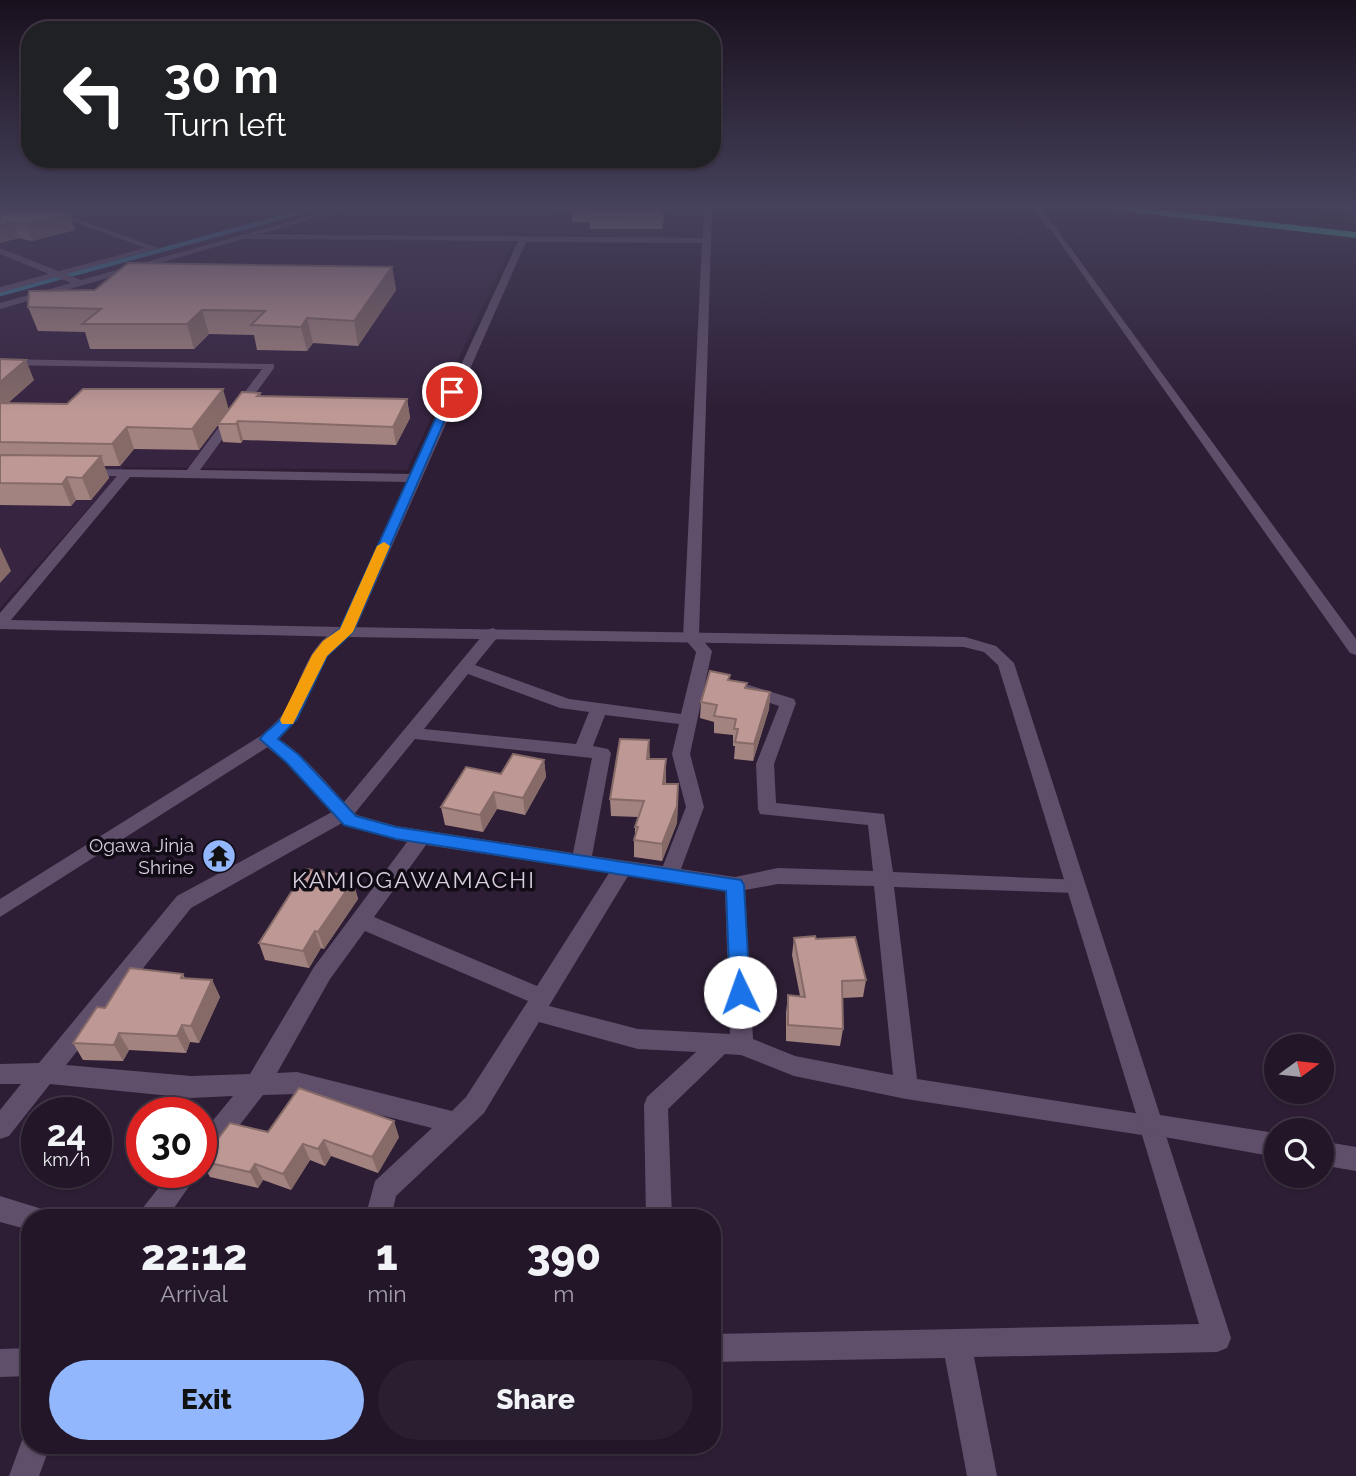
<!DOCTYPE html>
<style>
body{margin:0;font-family:Raleway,sans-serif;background:#2a1f30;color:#f1f3f6;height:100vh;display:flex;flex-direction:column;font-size:26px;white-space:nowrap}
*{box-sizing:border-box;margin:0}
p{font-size:23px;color:#a29fa8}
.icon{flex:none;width:38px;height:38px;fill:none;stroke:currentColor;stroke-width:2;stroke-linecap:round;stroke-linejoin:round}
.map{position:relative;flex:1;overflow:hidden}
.side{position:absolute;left:21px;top:1209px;width:700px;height:245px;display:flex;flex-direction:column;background:#221628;border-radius:28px;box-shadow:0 2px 5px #0004,0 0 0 2px #3f3545}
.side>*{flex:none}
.banner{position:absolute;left:21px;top:21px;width:700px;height:147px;border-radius:28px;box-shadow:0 2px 5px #0004,0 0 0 2px #3f3545;background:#202124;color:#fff;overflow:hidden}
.needle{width:46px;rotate:75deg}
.buttons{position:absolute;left:1264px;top:1034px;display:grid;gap:14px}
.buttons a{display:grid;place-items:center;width:70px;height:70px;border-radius:50%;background:#221628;box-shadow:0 2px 5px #0004,0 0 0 2px #3f3545;font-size:35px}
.speed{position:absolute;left:21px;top:1097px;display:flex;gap:14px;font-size:35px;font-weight:700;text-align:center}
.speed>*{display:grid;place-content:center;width:91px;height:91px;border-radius:50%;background:#221628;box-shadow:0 2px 5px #0004,0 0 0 2px #3f3545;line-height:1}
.speed small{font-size:18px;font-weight:400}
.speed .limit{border:10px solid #d22;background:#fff;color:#111}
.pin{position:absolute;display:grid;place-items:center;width:60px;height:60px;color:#fff;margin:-30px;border:4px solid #fff;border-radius:50%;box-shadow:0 2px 7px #0007}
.me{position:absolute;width:77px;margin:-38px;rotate:357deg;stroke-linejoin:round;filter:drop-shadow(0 0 5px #0008)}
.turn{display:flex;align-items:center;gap:24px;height:147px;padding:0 28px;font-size:32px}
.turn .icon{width:91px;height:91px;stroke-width:2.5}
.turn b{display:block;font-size:49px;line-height:60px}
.eta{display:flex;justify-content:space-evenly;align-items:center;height:119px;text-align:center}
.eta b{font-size:42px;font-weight:800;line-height:49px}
.primary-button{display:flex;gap:14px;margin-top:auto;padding:14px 28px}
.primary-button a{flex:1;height:80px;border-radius:42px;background:#92b7fd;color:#111;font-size:28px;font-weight:800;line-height:80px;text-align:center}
.primary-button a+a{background:#2a1f30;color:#f1f3f6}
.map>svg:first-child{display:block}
.built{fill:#372441}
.green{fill:#17371d}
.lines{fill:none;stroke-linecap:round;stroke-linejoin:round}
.stream{stroke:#387993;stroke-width:4.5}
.minor{fill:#604f6a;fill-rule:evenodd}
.tertiary{fill:#604f6a;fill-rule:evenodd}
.motorway{fill:#37dcab;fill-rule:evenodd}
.wall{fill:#a38380}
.shaded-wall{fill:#856a68}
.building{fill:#be9895;stroke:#856a68;stroke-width:2}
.route{fill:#1a73e8;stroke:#114b97;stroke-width:2}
.slow{fill:#f59e0b}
.labels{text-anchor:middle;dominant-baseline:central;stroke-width:7;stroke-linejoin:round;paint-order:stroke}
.poi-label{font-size:19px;fill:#d8cede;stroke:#110b15;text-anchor:end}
.quarter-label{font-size:23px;letter-spacing:2px;fill:#d8cede;stroke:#110b15}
</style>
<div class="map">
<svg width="1356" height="1476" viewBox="0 0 1356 1476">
<rect width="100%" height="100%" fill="#2d1e35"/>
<path class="built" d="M0,207H701L700,238L515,237L407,470L125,467L0,608Z"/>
<path class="green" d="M1205,207H1286L1356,215V223Z"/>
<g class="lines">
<path class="stream" d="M0,294L319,207"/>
<g class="minor">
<path d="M34,207H44L158,248L0,293V287L145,248Z"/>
<path d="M704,207H712L699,636L712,651L690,754L704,807L681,869L735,877L778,868L873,871L868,825L760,814L758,809L756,764L779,706L743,694L741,690L743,686L749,685L794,699L796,703L774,764L776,803L884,814L893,872L1082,880L1085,885L1082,890L1075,893L894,887L917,1079L1160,1117L1231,1338L1227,1348L1217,1352L974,1357L997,1476H967L945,1358L712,1362V1334L1199,1324L1142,1135L906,1099L794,1076L741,1055L725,1054L668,1109L672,1218H646L644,1105L647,1097L696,1052L638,1049L539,1022L484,1113L396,1196L391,1218H365L375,1181L432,1128L297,1094L263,1095L210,1163L201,1167V1135L233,1096L191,1098L50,1084L9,1136L0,1139V1110L21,1084H0V1064L39,1063L177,896L332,812L287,763L262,743L259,739L262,735C283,729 329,786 344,802L487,630L493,628L501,633L475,665L569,699L681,714L696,652L683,637L702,243L526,242L354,632L346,637L0,629V613L117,476H85L79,472L81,469L187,470L262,369L0,365V359L274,364V368L200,470L411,474L518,241L244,239L241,234L703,238ZM130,477L407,482L340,627L11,620ZM468,674L560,708L589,712L576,744L424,729ZM605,715L679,724L672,754L686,807L663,866L592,856L611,753L608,749L593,746ZM415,739L592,758L573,853L396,826L357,815L355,813ZM342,823L407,842L314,967L250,1074L191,1076L66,1065L191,908ZM426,845L609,873L537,986L374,917ZM628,876L725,891L730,1034L638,1029L549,1006ZM778,884L874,886L893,1075L795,1056L753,1039L745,890ZM365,931L528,1001L466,1097L452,1111L297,1072L277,1073L330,979Z"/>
<path d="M1034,207H1042L1053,228H1047Z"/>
<path d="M171,1172H199L167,1218H138L142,1209Z"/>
<path d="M0,1196L42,1209L46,1218H30V1230L0,1222Z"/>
<path d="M30,1348V1376L0,1377V1349Z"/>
<path d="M30,1433V1446H50L39,1476H9L24,1435Z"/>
</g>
<g class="tertiary">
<path d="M343,207H354L0,309V303L71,283L0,254V248L81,280Z"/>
<path d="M1047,224H1053L1356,639V655L1350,653Z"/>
<path d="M346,627L965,637L996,646L1014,663L1160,1115L1276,1133V1157L1142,1133L998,665L984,652L964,647L349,637L334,647L328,655L298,718L274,743L0,917V899L262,735C268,729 277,722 282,715C302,687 306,637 346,627Z"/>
<path d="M1321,1141L1356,1147V1171L1321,1165Z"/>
</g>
<path class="motorway" d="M1109,207H1135L1356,232V238L1114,210Z"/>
</g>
<g class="wall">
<path d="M0,207L69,214L75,230L32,241L19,238L0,243Z"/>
<path d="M555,207H671L670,211H665L662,229H590V222H572L571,210H555Z"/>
<path d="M392,267L396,290L358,346L313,343L307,351L257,350L254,335L209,334L194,349H90L85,332L38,331L28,307L95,290Z"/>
<path d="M0,359L34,380L8,403L229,410L260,393L261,396L407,399L410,418L396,445L243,440L241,443L223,442L218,425L199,450L134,449L120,466H104L109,478L91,500H76L71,506L0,505Z"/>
<path d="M730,680L746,688L770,692L769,709L753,761L734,759L735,746H733V735L714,733V722L700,718L701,702Z"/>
<path d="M650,759L666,776V784L678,801L677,823L662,861L634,857V840L635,835V827L638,817L611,816L610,799Z"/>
<path d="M544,760L546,777L525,815L497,809L483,832L445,825L441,807L501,774Z"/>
<path d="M339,879L353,881L358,899L324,949L321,948L309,968L265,960L259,943Z"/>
<path d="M794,938L816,939L866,980L863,997L843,998V1029L840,1046L786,1041V1013L788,995L800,996L792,955Z"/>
<path d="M183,974L185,978L212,980L220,997L199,1043L190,1042L186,1053L129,1050L123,1061L83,1060L73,1043L105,1008Z"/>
<path d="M268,1132L399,1137L378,1173L331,1156L325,1166L310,1160L291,1190L263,1180L258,1188L210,1177L201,1161Z"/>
</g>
<g class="shaded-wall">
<path d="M664,207H665V211L662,229V218Z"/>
<path d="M69,214L75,230L32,241L26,224Z"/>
<path d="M13,222L19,238L0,243V225Z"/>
<path d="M392,267L396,290L358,346L354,321Z"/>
<path d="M202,310L209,334L194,349L187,324Z"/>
<path d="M307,318L313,343L307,351L301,327Z"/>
<path d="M26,360L34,380L0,410V382Z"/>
<path d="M223,389L229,410L199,450L192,429Z"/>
<path d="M407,399L410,418L396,445L393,427Z"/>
<path d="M238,421L243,440L241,443L236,424Z"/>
<path d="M127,427L134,449L120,466L112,444Z"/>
<path d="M101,456L109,478L91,500L82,478Z"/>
<path d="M67,477L76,500L71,506L62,484Z"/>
<path d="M0,547L11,571L0,583Z"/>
<path d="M770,692L769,709L753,761L754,744Z"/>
<path d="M649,740L650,757L647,776V759Z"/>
<path d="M666,759V776L664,801L663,784Z"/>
<path d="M544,760L546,777L525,815L523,798Z"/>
<path d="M678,784L677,823L662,861V844Z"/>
<path d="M494,792L497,809L483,832L480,815Z"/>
<path d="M353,881L358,899L324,949L318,932Z"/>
<path d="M315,931L321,948L309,968L303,951Z"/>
<path d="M212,980L220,997L199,1043L191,1026Z"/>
<path d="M182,1025L190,1042L186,1053L177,1036Z"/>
<path d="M119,1033L129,1050L123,1061L114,1045Z"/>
<path d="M394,1121L399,1137L378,1173L372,1157Z"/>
<path d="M324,1140L331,1156L325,1166L318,1149Z"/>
<path d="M303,1144L310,1160L291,1190L283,1174Z"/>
<path d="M255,1164L263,1180L258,1188L250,1172Z"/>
</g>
<g class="building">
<path d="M0,207H51L69,214L26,224L13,222L0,225Z"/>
<path d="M572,207H664L662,218L589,217L591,211H571Z"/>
<path d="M128,263L392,267L354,321L307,318L301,327L251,325L265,311L202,310L187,324H82L101,309L28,307L29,291L95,290Z"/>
<path d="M0,359L26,360L0,382Z"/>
<path d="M83,389H223L192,429L127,427L112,444L0,442V403L67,404Z"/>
<path d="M242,392L260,393L257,396L407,399L393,427L238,421L236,424H218Z"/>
<path d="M0,455L101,456L82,478L67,477L62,484L0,483Z"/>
<path d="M710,671L730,675L728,680L747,683L745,688L770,692L754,744L735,742L738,729H734L736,719L714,716L717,705L701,702Z"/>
<path d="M620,739L649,740L647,759H666L663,784H678L677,806L662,844L634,840L638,827H635L644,801L610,799Z"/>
<path d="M513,754L544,760L523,798L494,792L480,815L441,807L466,767L501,774Z"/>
<path d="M306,869L338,874L335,878L353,881L318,932L315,931L303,951L259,943Z"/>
<path d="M815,936L816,939L855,937L866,980L842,981L843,1029L788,1025V995L805,997L794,938Z"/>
<path d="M130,968L183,974L181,978L212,980L191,1026L182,1025L177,1036L119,1033L114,1045L73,1043L97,1007L105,1008Z"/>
<path d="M299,1088L394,1121L372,1157L324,1140L318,1149L303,1144L283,1174L255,1164L250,1172L201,1161L230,1123L268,1132Z"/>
</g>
<linearGradient id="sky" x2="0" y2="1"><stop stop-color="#19101d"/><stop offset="0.5" stop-color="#46415c"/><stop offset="1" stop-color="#46415c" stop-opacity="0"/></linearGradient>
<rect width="1356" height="413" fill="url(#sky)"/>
<path class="route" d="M449,389L457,392L353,632L327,656L297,719L278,739L299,755L356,816L396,827L741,880L744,885L750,992L747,998L740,1000L733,998L730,992L726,891L396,839L344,825L287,763L260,739C266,730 277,725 283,716C306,683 302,655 340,629Z"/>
<path class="slow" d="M384,542L390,546L353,632L327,656L293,724H282L280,720L312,655L323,641L340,629L377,546Z"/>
<defs>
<g id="temple-disc" transform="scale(1.75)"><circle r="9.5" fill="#92b7fd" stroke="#110b15"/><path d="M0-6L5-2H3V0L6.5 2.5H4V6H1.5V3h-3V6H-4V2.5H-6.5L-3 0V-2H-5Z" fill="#111"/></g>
</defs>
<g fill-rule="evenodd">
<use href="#temple-disc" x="219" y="856"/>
</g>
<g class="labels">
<g class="poi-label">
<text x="194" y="845">Ogawa Jinja<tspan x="194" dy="22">Shrine</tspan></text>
</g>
<g class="quarter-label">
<text x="414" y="879">KAMIOGAWAMACHI</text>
</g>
</g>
</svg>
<div class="buttons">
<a><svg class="needle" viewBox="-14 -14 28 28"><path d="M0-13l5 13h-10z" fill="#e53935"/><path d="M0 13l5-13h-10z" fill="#a29fa8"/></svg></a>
<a><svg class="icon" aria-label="search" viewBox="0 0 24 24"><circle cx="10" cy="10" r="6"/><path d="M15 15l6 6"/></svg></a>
</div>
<div class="speed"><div>24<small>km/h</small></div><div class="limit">30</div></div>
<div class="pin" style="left:452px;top:392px;background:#d93025"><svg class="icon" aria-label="arrive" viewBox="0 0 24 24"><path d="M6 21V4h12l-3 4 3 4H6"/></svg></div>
<svg class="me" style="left:740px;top:992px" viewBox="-20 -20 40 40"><circle r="19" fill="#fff"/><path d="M0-13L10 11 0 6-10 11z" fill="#1a73e8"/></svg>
<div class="banner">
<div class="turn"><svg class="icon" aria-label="left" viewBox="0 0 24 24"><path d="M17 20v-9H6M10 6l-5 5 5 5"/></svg><div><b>30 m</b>Turn left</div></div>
</div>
<section class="side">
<div class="eta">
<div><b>22:12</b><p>Arrival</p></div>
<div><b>1</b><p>min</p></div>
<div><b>390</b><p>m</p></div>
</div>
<div class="primary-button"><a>Exit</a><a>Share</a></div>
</section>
</div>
